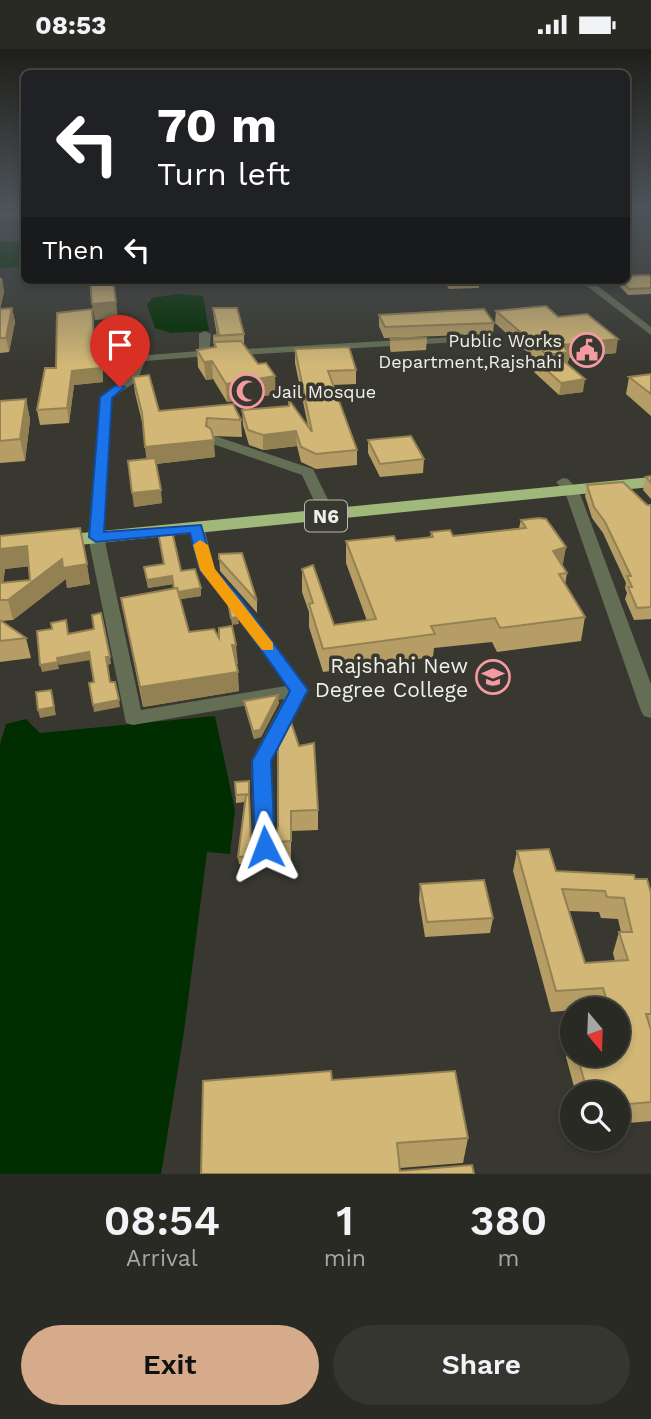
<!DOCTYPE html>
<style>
body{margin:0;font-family:"Work Sans",sans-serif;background:#363631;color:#f1f3f6;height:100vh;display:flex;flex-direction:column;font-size:26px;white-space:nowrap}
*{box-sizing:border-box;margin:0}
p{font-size:23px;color:#a5a7a6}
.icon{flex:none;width:38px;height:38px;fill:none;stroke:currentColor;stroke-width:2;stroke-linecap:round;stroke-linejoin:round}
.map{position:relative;height:1125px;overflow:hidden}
.panel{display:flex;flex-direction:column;background:#2a2a24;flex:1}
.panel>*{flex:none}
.banner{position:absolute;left:21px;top:21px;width:609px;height:214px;border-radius:10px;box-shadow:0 4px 10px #0003,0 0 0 2px #464641;background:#202124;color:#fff;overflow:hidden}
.needle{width:46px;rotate:161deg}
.buttons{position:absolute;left:560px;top:948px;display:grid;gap:14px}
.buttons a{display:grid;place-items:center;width:70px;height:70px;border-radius:50%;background:#2a2a24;box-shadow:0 4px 10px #0003,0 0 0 2px #464641;font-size:35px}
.pin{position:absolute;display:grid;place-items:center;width:60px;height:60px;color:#fff;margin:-72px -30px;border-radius:50% 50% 50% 0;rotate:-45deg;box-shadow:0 0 7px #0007}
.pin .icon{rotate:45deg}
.me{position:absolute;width:77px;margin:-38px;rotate:357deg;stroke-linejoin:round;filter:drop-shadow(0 0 5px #0008)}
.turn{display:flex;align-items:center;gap:24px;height:147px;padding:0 21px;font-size:32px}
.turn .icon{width:91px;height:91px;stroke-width:2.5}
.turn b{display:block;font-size:49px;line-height:60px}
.then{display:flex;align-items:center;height:66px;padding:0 21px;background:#0003;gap:14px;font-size:26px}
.eta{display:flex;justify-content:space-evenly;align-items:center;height:119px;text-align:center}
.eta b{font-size:42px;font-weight:600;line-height:49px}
.action{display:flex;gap:14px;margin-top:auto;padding:14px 21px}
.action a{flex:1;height:80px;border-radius:42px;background:#d6ab8b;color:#111;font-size:28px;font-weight:600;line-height:80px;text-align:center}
.action a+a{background:#363631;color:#f1f3f6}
.status{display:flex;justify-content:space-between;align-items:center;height:49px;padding:0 35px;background:#2a2a24;direction:ltr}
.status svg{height:19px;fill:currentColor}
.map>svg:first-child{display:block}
.water{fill:#002e00}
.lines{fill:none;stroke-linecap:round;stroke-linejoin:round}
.minor{fill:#646e55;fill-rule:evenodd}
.highway{fill:#a0b879;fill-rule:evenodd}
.wall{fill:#b59d65;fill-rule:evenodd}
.shaded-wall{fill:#938053}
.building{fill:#d2b776;stroke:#938053;stroke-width:2;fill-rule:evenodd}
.route{fill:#1a73e8;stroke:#114b97;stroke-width:2}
.slow{fill:#f59e0b}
.labels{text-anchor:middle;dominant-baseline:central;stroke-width:7;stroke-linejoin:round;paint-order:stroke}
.far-poi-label{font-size:18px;fill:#f0f0eb;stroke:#383830;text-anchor:end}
.shield{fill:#383830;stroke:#b9b9b3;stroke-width:2}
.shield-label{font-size:19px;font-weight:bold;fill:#f0f0eb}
.poi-label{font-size:21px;fill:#f0f0eb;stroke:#383830;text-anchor:end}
</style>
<div class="status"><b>08:53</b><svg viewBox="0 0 49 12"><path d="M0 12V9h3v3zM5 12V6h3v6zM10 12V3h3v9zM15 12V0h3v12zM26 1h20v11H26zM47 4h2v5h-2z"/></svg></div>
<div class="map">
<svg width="651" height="1125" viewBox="0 0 651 1125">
<rect width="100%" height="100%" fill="#383830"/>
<g class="water">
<path d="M0,192L24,193V218L0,219Z"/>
<path d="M179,245L203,247L209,282L171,284L155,279L147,256L152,249Z"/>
<path d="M215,667L235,761L230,805L207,803L184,983L161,1125H0V695L6,675L26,670L40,684Z"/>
</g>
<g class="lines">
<g class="minor">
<path d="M24,162V167L0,170V164Z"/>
<path d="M579,231H590L651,278V286Z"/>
<path d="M205,282L211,285L209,307L145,312L137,332L112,349L104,488L141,661L286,637L226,553L199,521L188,479L196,474L204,479L215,520L238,545L309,641L271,712L276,798L273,805L265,807L257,805L254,798L251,712L284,650L133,676L126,674L88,488L100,348L128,327L136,307L199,302V285Z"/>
<path d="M488,286L492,287V291L226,307L220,304L226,301Z"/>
<path d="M215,387L313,420L331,457L328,460H318L302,426L210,394V388Z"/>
<path d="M563,429L568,430L579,442L651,635V669L644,667L641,662L565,443L556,433Z"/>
</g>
<path class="highway" d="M651,428V438L0,504V492Z"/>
</g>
<g class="wall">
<path d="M651,228V245L628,246L616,233V231Z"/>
<path d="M0,229H2L4,243L0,260L12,259L15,273L9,303L0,304Z"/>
<path d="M443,231H479V239L449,240Z"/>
<path d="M213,259L244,285V297L276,345L227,353L213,330L206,331L198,318L197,301L214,298L213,287L217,286L214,270Z"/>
<path d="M92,260L95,290L102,303L103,333L74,336L69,374L40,376L37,361L56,319Z"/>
<path d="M496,262L558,268L616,304L569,309L567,316L583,343L559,346L534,323L536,311L495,274Z"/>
<path d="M379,266L494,274L493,285L384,289L379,277Z"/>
<path d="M390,289H427L426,301L391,303L390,300Z"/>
<path d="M295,300L356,321V335L333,336L357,401V416L316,420L301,413L297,397L263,401L249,396L243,376L242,361L308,377L295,314Z"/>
<path d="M651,325V367L626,345L629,328Z"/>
<path d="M133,328L159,362L241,371L242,388L212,387L215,408L156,415L162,454L134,458L147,410L143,377L135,344Z"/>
<path d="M26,350L30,371L25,412L0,414V353Z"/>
<path d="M368,391L424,410L423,424L380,428L368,404Z"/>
<path d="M651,427V450L643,441L646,428Z"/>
<path d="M587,436L651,456V570L634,571L625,550L627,544L625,539L626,534L603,484L592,469L585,447Z"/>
<path d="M521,471L566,498L562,517L567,524L565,536L585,568L581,592L497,603L492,593L434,599L433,608L323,623L309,578V563L302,543V520L334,576L367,572L346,514V492H396L430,489L431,483L453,487L519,479Z"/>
<path d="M80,479L90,535L67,539L66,530L13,571L1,572L26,589L31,609L0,613V487ZM29,517L30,531L3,534L5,520Z"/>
<path d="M219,505L257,552V564L220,522Z"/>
<path d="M144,518L181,522L201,547L180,550L189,583L219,589L238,615H236L239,642L143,658L121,549L173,540V535L148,539Z"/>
<path d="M244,652L279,654L261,688L254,690L245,659Z"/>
<path d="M278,682L318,761V781L291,782V813H275L274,793L278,777Z"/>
<path d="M249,732L251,791L257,807L258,815H239L238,808L245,753L236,754L235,733Z"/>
<path d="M517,802L556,822L635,830L651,844V1072L618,1075V1045H576L566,1008L572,988V1006H618V961H597V959L551,963L513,822ZM569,862L599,863L601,869L618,870L621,883H619L613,904L615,912L585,914Z"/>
<path d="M420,835L493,869L490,884L425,888L419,851Z"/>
<path d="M332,1031L468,1089L463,1114L400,1119V1122L201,1125Z"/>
</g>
<g class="shaded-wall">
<path d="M2,229L4,243L0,260V235Z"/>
<path d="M211,231H223L224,236L211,237Z"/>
<path d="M116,253L118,269L95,271L92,255Z"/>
<path d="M12,259L15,273L9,303L6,289Z"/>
<path d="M100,290L102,303L103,333L74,336L69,374L67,359L72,322Z"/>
<path d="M618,290L616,304L569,309L567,316L545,319L547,306L562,296Z"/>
<path d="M212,312L213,330L206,331L204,313Z"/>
<path d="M275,327L276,345L227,353L226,335Z"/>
<path d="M585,330L583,343L559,346L561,334Z"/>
<path d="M26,350L30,371L25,412L20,390Z"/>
<path d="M207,369L208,386L214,391L215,408L147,416L145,398L206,377Z"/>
<path d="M296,382L297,397L263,401V386Z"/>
<path d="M161,441L162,454L134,458L132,444Z"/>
<path d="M27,497L32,517L5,520L1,551L0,550V500Z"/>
<path d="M566,498L562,520L553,502Z"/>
<path d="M62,510L87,515L90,535L67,539L66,530L13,571L8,551Z"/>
<path d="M172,527L173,535L148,539L147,531Z"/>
<path d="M201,539V547L176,551L175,544Z"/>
<path d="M238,568L239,575L232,576L231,569Z"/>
<path d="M232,596H236L238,615H233Z"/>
<path d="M89,603L91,611L59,616L57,609Z"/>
<path d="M106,608H110L111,615L107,616Z"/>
<path d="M58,613L59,620L42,623L40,616Z"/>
<path d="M238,623L239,642L143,658L140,638Z"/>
<path d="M51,641L56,666L40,669L38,661Z"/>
<path d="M278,646L279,654L261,688L254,690L253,682Z"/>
<path d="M119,651L120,658L94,663L93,656Z"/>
</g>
<g class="building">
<path d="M649,226L651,228V239L629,240L620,231H626V227Z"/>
<path d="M90,231H113L116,253L92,255Z"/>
<path d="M546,257L558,268L587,265L618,290L562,296L569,303L547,306L496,262Z"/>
<path d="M12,259L6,289H0V260Z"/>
<path d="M213,259H237L244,285L213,287L219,285Z"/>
<path d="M92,260L94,290H100L101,319L72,322L67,359L37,361L45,319H56L57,264Z"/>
<path d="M484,260L494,274L385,278L379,266Z"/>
<path d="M390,289H427L391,291Z"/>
<path d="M241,292L258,315L266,314L275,327L226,335L212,312L204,313L197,301L216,298L214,293Z"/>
<path d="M349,298L356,321L328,322L357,401L316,405L301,398L296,382L263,386L248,381L242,361L289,357V351L312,383L295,300Z"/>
<path d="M559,308L585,330L561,334L536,311Z"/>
<path d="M651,325V345L629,328Z"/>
<path d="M149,326L159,362L233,355L241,371L207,369L206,377L211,380L214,391L145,398L142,364L133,328Z"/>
<path d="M26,350L20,390L0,392V352Z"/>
<path d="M411,387L424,410L380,415L368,391Z"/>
<path d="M155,409L161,441L132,444L128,412Z"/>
<path d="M651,427V434L646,428Z"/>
<path d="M623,433L647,456H651V558L637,559L628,538H632L627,527H631L605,473L594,458L587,436Z"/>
<path d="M539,469L546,470L566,498L553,502L567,524L559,525L585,568L500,579L495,569L431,577L435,585L323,600L309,555L313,554L302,520L313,516L334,576L376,570L346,492L394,487L396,492L433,488L431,483L450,481L453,487L526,479L521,471Z"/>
<path d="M80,479L87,515L63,519L62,510L8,551H0V534L30,531L27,497L0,500V487Z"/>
<path d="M172,482L181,522L195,520L201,539L178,543L177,539L174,540L172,527L147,531L144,518L164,515L158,483Z"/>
<path d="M242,504L257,552L219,510V505Z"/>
<path d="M177,539L189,583L214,580L219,589V579L232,577L236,596H232L238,623L140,638L121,549Z"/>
<path d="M228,553L238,568L231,569Z"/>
<path d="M101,564L110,608H106L110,633H115L119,651L93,656L89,634L94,633L89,603L57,609L58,613L40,616L37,582L52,580L51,574L66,571L68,585L94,580L92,566Z"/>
<path d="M0,571L26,589L0,592Z"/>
<path d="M51,641L54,658L38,661L36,643Z"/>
<path d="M278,646L260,681L253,682L244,652Z"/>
<path d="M288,664L299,697L314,694L318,761L291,762V792L274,793L278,777V682Z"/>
<path d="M249,732V745L236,746L235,733Z"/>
<path d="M246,746H249L251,790L257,807L238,808Z"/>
<path d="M549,800L556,822L634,826L635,830H647L651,844V965H646L651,981V1053L618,1056V1045H588L577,1006H618V961H610L603,939L556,942L517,802ZM562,840L605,842L607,848L624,849L632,883H619L628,911L585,914Z"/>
<path d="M484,831L493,869L427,873L420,835Z"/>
<path d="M331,1022L332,1031L455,1022L468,1089L397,1094L400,1122L472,1116L474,1125H201L203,1032Z"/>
</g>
<linearGradient id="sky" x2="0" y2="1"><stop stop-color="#1f1f1a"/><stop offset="0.5" stop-color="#4d5359"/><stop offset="1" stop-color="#4d5359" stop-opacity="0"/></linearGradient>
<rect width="651" height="316" fill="url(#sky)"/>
<path class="route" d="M116,336L125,338L112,349L104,483L201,476L214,520L238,546L308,641L271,712L275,798L272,804L265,806L258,804L255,798L252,712L290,642L227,552L200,521L190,484L96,493L89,488L100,348Z"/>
<path class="slow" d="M200,491L208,496L215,520L273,594V601H262L200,521L193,496Z"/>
<defs>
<g id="civic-ring" transform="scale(1.75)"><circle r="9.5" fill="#383830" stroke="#f49aa1" stroke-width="1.5"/><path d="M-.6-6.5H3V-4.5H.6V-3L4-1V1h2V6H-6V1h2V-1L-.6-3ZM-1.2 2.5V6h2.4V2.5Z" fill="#f49aa1"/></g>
<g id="mosque-ring" transform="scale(1.75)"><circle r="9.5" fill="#383830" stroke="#f49aa1" stroke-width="1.5"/><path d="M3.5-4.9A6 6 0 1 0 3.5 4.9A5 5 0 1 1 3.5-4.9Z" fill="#f49aa1"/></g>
<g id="university-ring" transform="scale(1.75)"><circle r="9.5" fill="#383830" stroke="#f49aa1" stroke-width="1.5"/><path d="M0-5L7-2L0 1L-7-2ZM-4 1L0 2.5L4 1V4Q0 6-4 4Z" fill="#f49aa1"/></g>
</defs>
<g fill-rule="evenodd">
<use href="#civic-ring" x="587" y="301"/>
<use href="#mosque-ring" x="247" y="342"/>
<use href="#university-ring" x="493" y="628"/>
</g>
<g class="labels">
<g class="far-poi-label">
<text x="562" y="291">Public Works<tspan x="562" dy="21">Department,Rajshahi</tspan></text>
<text x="272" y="342" text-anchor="start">Jail Mosque</text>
</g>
<rect class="shield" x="305" y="451.5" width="42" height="31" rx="5"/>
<g class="shield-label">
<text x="326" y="467">N6</text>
</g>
<g class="poi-label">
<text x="468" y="616">Rajshahi New<tspan x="468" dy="24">Degree College</tspan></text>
</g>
</g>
</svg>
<div class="buttons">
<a><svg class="needle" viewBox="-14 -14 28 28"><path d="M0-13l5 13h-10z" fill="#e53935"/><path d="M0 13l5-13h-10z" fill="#a5a7a6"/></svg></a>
<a><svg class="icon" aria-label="search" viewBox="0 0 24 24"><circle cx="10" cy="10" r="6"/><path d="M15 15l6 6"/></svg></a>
</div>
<div class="pin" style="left:120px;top:338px;background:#d93025"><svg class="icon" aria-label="arrive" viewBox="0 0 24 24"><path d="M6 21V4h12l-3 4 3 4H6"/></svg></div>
<svg class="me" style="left:265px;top:798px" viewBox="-20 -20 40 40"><path d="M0-17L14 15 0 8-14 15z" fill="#1a73e8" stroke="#fff" stroke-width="4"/></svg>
<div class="banner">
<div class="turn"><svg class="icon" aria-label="left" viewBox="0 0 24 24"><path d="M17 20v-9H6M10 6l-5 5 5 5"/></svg><div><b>70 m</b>Turn left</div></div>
<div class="then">Then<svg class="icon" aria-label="left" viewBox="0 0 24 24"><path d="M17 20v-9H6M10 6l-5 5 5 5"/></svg></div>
</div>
</div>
<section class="panel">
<div class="eta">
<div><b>08:54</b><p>Arrival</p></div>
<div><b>1</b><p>min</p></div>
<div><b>380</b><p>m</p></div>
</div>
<div class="action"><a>Exit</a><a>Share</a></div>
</section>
